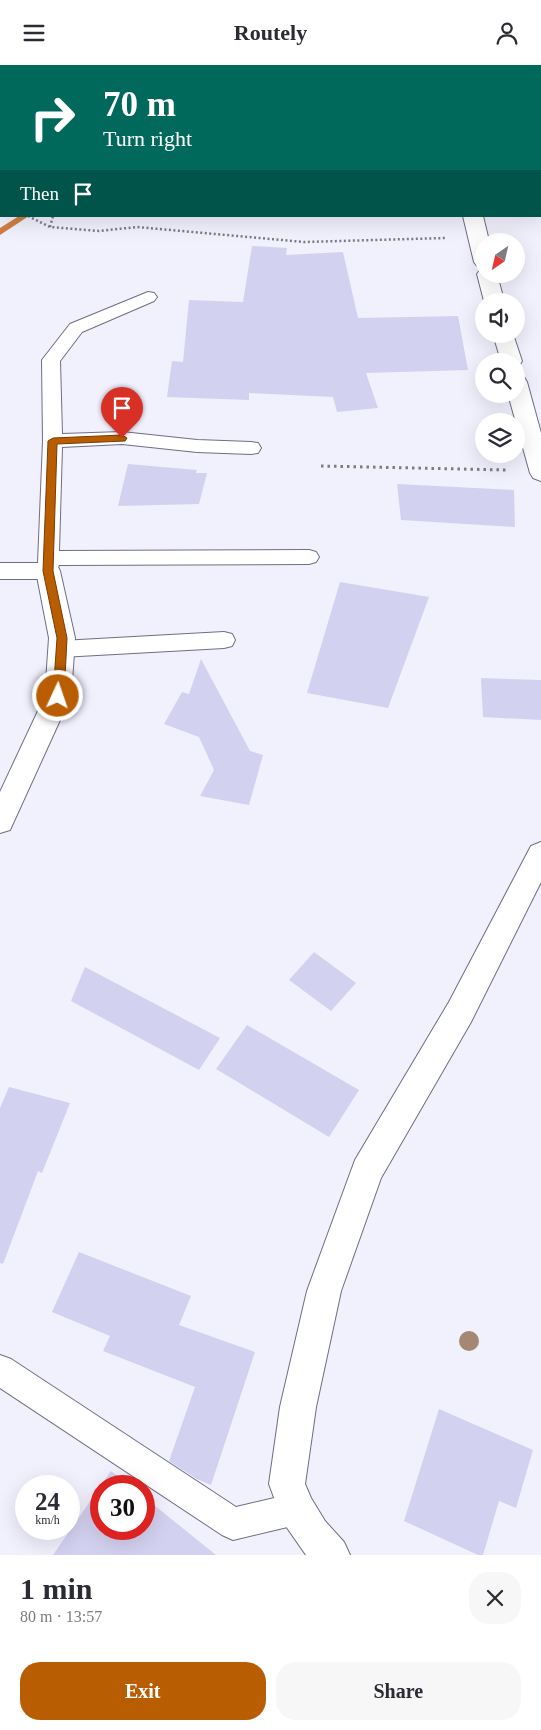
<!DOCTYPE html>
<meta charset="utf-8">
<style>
body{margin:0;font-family:Georgia,serif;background:#f7f7f7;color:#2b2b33;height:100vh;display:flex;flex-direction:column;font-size:19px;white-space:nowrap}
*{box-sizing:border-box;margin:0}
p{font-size:16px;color:#7c7c81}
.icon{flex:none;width:28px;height:28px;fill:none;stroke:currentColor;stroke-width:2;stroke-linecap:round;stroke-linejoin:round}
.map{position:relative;height:1490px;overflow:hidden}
.drawer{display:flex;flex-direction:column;background:#fff;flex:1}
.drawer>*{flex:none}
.guide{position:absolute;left:0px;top:0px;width:541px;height:152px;box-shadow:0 5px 20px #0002;background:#00695c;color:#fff;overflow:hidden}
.needle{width:32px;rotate:214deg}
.tools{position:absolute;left:475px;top:168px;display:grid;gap:10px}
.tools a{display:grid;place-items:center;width:50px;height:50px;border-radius:50%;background:#fff;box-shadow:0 5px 20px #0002;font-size:25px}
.speed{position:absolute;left:15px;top:1410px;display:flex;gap:10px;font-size:25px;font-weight:700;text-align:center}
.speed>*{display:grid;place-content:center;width:65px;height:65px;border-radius:50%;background:#fff;box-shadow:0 5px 20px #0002;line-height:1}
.speed small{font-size:12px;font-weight:400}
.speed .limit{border:8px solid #d22;background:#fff;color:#111}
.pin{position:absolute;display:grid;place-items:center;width:42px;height:42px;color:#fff;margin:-51px -21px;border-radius:50% 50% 50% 0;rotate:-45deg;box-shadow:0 0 5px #0007}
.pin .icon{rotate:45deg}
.me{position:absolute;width:55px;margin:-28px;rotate:3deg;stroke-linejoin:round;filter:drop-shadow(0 0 4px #0008)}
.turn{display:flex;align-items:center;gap:18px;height:105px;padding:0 20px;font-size:22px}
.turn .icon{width:65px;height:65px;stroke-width:2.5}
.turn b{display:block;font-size:35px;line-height:42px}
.then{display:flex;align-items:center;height:48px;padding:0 20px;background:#0003;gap:10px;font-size:19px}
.round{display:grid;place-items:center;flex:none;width:52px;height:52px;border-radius:20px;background:#f7f7f7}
.headline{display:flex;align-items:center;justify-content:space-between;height:85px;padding:0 20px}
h1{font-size:30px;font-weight:700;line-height:38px}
.primary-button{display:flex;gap:10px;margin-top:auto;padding:10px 20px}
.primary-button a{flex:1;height:58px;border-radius:20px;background:#b95d03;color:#fff;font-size:20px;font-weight:700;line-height:58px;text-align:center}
.primary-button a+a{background:#f7f7f7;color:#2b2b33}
header{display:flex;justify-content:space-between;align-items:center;height:65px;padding:0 20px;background:#fff;font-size:22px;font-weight:700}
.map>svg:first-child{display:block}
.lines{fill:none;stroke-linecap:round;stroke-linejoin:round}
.stream{fill:#cf7e44;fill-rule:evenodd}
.building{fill:#d3d1f0}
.lane-casing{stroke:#6f6d88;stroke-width:2}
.street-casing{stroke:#6f6d88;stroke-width:2}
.path-far1{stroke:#7b7a86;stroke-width:2.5;stroke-dasharray:2 2.5;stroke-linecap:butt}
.path{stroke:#7b7a86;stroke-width:3;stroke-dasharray:2.5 4;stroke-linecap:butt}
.lane{fill:#fff;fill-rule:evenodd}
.street{fill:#fff;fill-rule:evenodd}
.tree{fill:#a58874}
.route{fill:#b95d03;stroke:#783c02}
</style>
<header><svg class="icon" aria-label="menu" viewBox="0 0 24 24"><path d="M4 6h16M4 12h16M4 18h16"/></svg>Routely<svg class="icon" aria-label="person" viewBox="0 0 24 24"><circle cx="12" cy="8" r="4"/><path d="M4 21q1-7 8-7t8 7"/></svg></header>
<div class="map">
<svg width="541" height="1490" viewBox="0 0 541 1490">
<rect width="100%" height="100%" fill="#f1f0fd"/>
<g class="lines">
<g class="stream">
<path d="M50,0H58L59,1H51Z"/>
<path d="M19,151H29L0,170V163Z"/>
</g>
</g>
<g class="building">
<path d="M252,181L287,183L286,190L343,187L358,253L458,251L468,305L366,308L378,343L337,347L333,332L249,328V335L167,332L172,296L183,297L189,235L243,237Z"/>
<path d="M128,399L197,405L196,408H207L199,439L118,441Z"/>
<path d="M397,419L514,425L515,462L401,455Z"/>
<path d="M340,517L429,532L388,643L307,628Z"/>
<path d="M201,594L250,686L263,690L249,740L200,731L214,705L199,672L164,659L182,627L189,629Z"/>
<path d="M481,613L541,615V655L483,652Z"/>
<path d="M314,887L356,918L331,946L289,915Z"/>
<path d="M85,902L220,973L199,1005L71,936Z"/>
<path d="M247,960L359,1025L329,1072L216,1004Z"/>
<path d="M9,1022L70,1038L42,1108L38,1106L3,1199L0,1198V1043Z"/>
<path d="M79,1187L191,1231L179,1260L255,1287L211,1420L197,1414L169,1396L195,1322L103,1286L110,1271L52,1247Z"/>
<path d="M439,1344L533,1385L516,1443L499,1436L483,1490H478L404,1456Z"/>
<path d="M111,1406L130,1421H101V1464H144V1432L216,1490H53Z"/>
</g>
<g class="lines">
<g class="lane-casing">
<g id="lane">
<path d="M148,227L154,228L157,232L154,236L82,267L60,296L62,369L122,367L197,375L251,377L258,378L261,383L258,388L251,389L197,387L122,379L62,382L59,486L309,485L316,487L319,492L316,497L309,499L59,500L55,511L48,514H0V498H38L43,376L42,295L70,259Z"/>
<path d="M224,567L232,569L235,575L232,581L224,583L61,592L53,590L50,584L53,578L61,576Z"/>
<path d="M0,1290L11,1294L236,1442L296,1428L307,1433L312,1444L307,1455L296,1460L233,1475L222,1470L0,1323Z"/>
</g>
</g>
<g class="street-casing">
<g id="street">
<path d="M463,151H483L489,176H484V203L477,201L474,197Z"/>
<path d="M484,204V209H497L504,236H484L477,209L480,205Z"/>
<path d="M493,269H513L522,296L519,301H516V296H501Z"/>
<path d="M516,310L524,312L527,317L541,368V416L533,413L530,408L508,329H516Z"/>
<path d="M48,497L57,500L60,506L75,573L71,631L10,765L0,768V727L45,631L49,573L36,506L39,500Z"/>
<path d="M541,777V817L471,957L381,1113L341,1226L316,1342L305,1419L311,1433L325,1456L344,1477L350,1490H306L283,1457L269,1419L280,1342L307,1226L355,1095L449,937L531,781Z"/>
</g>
</g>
<g class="path-far1">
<path d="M20,0L22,1"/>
<path d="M0,116L1,118"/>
<path d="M28,151L50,162L99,166L137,162L304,177L446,173"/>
<path d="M50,162L53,151"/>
</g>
<path class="path" d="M321,401L507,405"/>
<use href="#lane" class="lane"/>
<use href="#street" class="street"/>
</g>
<circle class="tree" cx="469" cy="1276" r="10"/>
<path class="route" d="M122,370L127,373L125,376L57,379L53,506L67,573L64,631L58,635L53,631L57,573L43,506L48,376L53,373Z"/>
</svg>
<div class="tools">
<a><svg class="needle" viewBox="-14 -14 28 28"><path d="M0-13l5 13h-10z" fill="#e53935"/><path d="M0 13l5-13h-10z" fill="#7c7c81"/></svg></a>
<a><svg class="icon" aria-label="sound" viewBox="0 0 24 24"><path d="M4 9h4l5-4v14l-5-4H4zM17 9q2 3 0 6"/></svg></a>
<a><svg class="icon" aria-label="search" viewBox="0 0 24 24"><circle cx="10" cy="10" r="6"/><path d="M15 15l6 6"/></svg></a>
<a><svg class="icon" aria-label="layers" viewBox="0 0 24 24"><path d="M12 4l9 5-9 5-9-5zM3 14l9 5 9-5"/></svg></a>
</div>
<div class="speed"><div>24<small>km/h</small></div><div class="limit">30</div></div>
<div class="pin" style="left:122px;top:373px;background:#d93025"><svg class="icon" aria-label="arrive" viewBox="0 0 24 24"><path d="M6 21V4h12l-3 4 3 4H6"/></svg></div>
<svg class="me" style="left:58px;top:631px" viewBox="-20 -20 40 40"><circle r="17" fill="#b95d03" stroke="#fff" stroke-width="3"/><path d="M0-11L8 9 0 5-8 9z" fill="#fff"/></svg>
<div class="guide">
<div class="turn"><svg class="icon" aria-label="right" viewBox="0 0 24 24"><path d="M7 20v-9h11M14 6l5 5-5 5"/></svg><div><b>70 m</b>Turn right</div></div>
<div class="then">Then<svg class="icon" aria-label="arrive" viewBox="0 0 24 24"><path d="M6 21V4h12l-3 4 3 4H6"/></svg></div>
</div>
</div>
<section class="drawer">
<div class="headline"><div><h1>1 min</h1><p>80 m · 13:57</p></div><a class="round"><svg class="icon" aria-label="close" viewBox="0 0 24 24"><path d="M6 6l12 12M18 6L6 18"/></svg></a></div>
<div class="primary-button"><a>Exit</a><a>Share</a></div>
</section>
